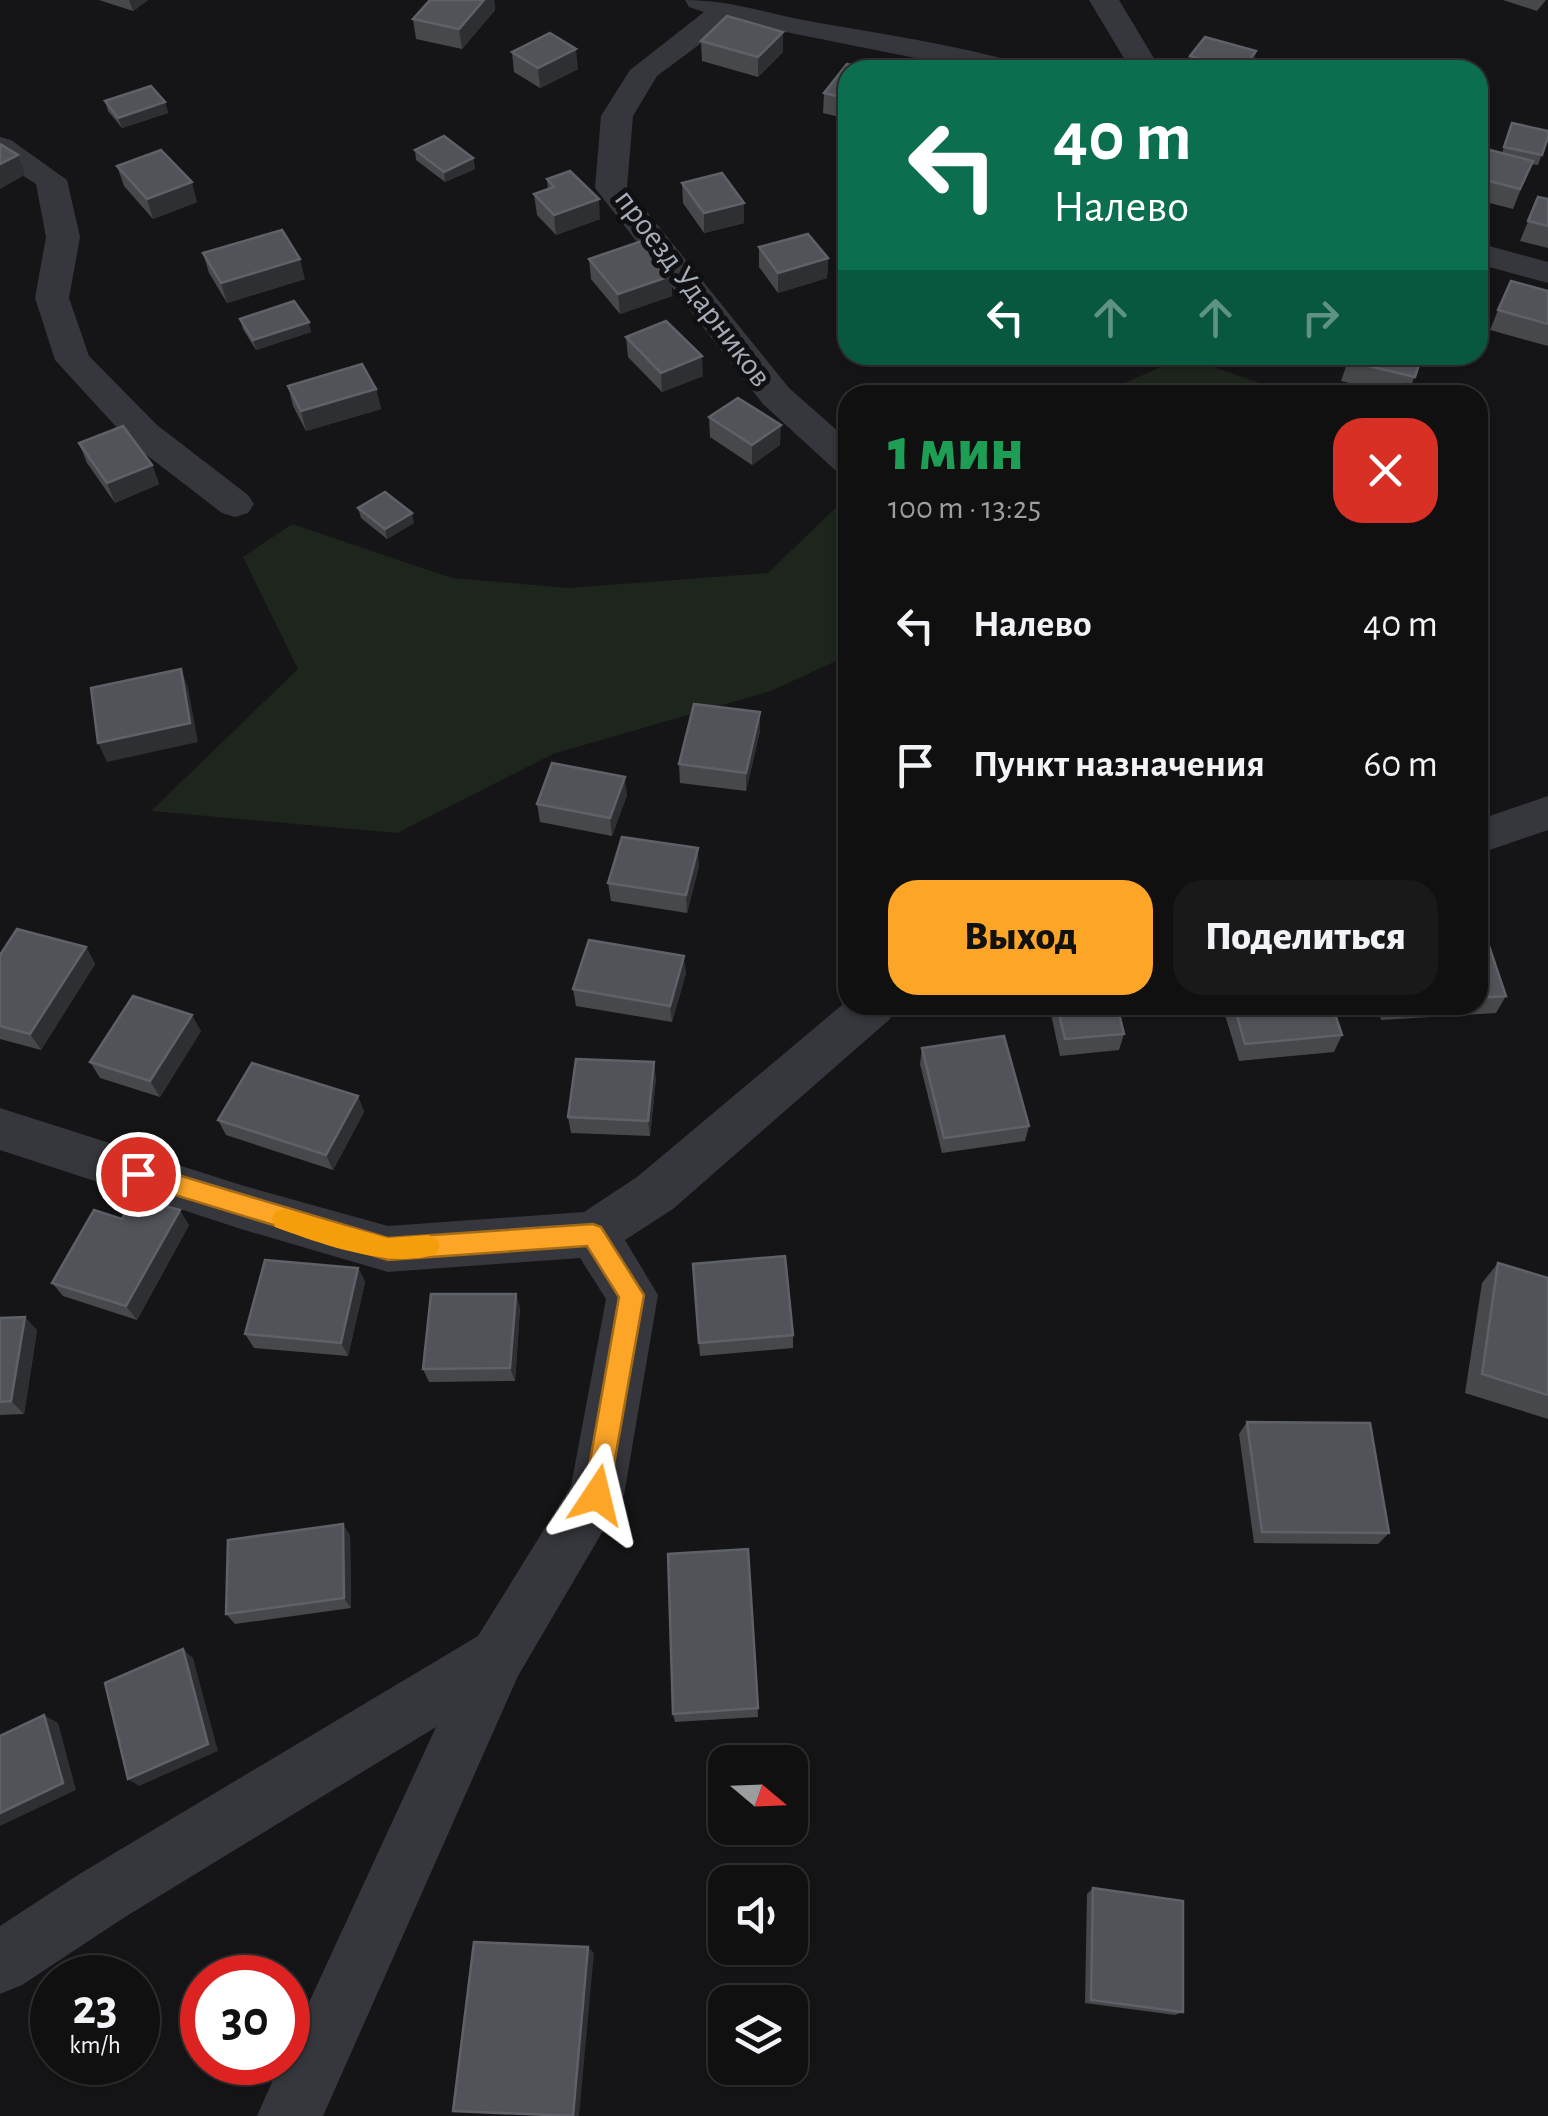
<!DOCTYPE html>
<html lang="ru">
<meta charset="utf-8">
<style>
body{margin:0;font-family:"Alegreya Sans",sans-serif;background:#19191a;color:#f1f3f6;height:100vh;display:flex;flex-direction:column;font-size:38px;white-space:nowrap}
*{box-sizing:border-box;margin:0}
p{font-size:32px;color:#9c9d9f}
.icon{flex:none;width:55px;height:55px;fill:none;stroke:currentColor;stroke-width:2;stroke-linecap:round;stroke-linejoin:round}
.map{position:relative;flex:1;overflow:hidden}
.details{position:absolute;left:838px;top:385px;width:650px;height:630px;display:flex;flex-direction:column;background:#101011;border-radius:30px;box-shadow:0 2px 8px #0004,0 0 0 2px #303031}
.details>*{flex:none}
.hud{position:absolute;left:838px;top:60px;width:650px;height:305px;border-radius:30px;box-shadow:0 2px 8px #0004,0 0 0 2px #303031;background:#0b6e4f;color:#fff;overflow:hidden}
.needle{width:65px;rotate:109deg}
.controls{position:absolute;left:708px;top:1745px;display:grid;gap:20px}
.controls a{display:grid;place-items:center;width:100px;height:100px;border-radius:20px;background:#101011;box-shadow:0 2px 8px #0004,0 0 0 2px #303031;font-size:50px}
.speed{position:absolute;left:30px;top:1955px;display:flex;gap:20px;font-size:50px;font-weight:700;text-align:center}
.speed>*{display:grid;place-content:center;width:130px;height:130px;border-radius:50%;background:#101011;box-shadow:0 2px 8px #0004,0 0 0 2px #303031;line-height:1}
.speed small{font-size:25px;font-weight:400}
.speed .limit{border:15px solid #d22;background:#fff;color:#111}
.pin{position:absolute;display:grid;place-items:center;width:85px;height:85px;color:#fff;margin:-42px;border:5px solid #fff;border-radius:50%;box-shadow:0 2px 10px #0007}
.me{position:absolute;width:110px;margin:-55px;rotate:10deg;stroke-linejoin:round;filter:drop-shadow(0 0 8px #0008)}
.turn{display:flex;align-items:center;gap:35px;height:210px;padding:0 50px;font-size:45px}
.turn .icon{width:130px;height:130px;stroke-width:2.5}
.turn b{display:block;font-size:70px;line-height:85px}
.lanes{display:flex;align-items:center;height:95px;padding:0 50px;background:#0003;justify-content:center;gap:50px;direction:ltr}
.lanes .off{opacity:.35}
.round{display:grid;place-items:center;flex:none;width:105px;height:105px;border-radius:30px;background:#19191a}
.overview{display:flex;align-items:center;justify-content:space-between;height:170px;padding:0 50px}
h1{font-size:60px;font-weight:800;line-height:75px;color:#1e9e55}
.button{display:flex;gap:20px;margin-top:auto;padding:20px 50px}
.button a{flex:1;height:115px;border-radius:30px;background:#fca527;color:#111;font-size:40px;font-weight:800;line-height:115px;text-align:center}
.button a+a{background:#19191a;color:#f1f3f6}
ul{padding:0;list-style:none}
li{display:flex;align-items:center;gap:30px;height:140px;padding:0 50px}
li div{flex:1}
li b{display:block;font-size:38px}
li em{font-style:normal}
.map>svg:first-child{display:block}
.green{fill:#1d251d}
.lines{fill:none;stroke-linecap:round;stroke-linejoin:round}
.street{fill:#36373c;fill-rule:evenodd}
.wall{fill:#46484c}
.shaded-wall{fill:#2e2f32}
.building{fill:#515358;stroke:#5e6167;stroke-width:2.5}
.route{fill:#fca527;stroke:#a46b19;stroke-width:2.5}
.slow{fill:#f59e0b}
.labels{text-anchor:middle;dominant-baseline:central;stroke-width:10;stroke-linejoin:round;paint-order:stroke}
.far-street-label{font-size:32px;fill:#a6adb8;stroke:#101012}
</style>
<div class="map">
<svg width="1548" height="2116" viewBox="0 0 1548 2116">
<rect width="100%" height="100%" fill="#151517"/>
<g class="green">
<path d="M1184,357L1295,395H1109L1113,388Z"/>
<path d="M847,497V656L771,691L553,754L397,833L151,811L298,669L243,557L292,524L452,578L568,588L768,573Z"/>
</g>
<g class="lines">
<g class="street">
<path d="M685,0C731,0 769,14 814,22C883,34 951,44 1019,63L1023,70H975L731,21L657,76L633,116L627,187L789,388L848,440V473L835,470L763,404L595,188L601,116L630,70L704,12L689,7Z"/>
<path d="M1089,0H1119L1161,70H1131Z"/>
<path d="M0,137L11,140L67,180L80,237L69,298L89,356L157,425L248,495L254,504L248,513L235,517L222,513L131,443L55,360L35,298L46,237L36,184L0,161Z"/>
<path d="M1478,243L1548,262V283L1478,264Z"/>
<path d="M1548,796V830L1478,854V820Z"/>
<path d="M848,1000V1005H897L890,1019L673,1209L625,1240L658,1295L624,1495L518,1676L323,2116H257L281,2062H288V2048L436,1727L125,1917L22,1985L0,1994V1926L81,1873L478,1636L571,1486L606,1299L580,1258L388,1272L241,1229L0,1150V1108L241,1185L388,1226L584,1212L637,1177Z"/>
</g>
</g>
<g class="wall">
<path d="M99,0H148L133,11Z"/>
<path d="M430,0H494L495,10L462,49L416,39L413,19Z"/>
<path d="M1503,0H1546L1537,11Z"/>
<path d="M701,41L783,52L758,77L702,61Z"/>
<path d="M1256,51L1252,70H1187L1190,56Z"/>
<path d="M512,52L578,69L540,88L514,72Z"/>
<path d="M848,70V119L823,113L824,93Z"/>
<path d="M105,101L165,102L168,113L122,128L108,111Z"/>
<path d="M1512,123L1548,137L1538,165L1531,164L1513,209L1478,200V167L1502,153Z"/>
<path d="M415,150L473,158L475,169L445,182L416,160Z"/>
<path d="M117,166L197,202L153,219L124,186Z"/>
<path d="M547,179L600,219L556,235L537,215L534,194L548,190Z"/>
<path d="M682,183L744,223L704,233L683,203Z"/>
<path d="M1538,197L1548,199V248L1520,241Z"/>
<path d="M759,247L828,258L827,278L778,293L759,267Z"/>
<path d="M203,253L305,279L227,303L209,273Z"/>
<path d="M589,259L671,276L672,296L620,314L591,279Z"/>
<path d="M1548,291V346L1490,330L1498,310Z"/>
<path d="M240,319L311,332L256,350L243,329Z"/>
<path d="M626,337L703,376L662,392L628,357Z"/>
<path d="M1350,355H1422L1408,395H1398L1341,381Z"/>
<path d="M288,386L376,389L381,409L306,431L293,406Z"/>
<path d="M709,417L780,445L752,465L710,437Z"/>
<path d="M79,443L152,465L159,484L115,503L87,463Z"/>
<path d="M358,508L414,523L387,539L361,518Z"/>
<path d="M760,712V731L746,791L680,783L679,764Z"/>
<path d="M627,795L612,836L540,822L537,804Z"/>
<path d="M699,866L687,913L611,901L608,883Z"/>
<path d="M86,947L95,964L41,1050L0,1039V955Z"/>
<path d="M1478,947L1506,996L1496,1013L1381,1020L1377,1005H1478Z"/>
<path d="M686,973L672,1022L576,1006L573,989Z"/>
<path d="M1049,1005H1117L1124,1034L1119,1050L1060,1056Z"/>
<path d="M1222,1005H1332L1342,1035L1334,1052L1239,1061Z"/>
<path d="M201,1031L160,1097L100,1078L90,1062Z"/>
<path d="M922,1048L1029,1126L1025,1141L942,1153L920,1064Z"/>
<path d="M656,1078L650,1136L571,1133L568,1117Z"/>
<path d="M358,1096L364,1112L333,1170L226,1135L218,1120Z"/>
<path d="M122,1219L189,1225L137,1320L63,1296L52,1283Z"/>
<path d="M1498,1263L1548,1278V1419L1465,1393L1482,1283Z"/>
<path d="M693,1264L793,1335V1348L700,1356Z"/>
<path d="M358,1268L365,1282L348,1356L254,1348L245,1334Z"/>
<path d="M520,1307L515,1381L429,1382L423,1369Z"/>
<path d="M0,1318L37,1330L24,1414L0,1415Z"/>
<path d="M1247,1422L1389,1533L1378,1544L1254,1543L1239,1434Z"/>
<path d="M350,1535L351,1608L235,1624L226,1614Z"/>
<path d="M748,1549L758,1717L675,1722L673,1714Z"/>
<path d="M1093,1888L1183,2012L1175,2015L1085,2003L1087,1894Z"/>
</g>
<g class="shaded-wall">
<path d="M129,0H148L133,11Z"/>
<path d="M484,0H494L495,10L462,49L459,29Z"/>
<path d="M783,32V52L758,77V57Z"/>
<path d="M576,49L578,69L540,88L538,68Z"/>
<path d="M1256,51L1252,70H1242Z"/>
<path d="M165,102L168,113L122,128L118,118Z"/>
<path d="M18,155L25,175L0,189V164Z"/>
<path d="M473,158L475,169L445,182L444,172Z"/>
<path d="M192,182L197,202L153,219L147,199Z"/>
<path d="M599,199L600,219L556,235L554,215Z"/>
<path d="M744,203V223L704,233V213Z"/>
<path d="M828,258L827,278L778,293V273Z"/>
<path d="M300,259L305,279L227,303L221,283Z"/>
<path d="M671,276L672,296L620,314L618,294Z"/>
<path d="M309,322L311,332L256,350L253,340Z"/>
<path d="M702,356L703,376L662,392L661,373Z"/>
<path d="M376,389L381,409L306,431L301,411Z"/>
<path d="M781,425L780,445L752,465V445Z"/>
<path d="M152,465L159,484L115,503L107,483Z"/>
<path d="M412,513L414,523L387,539L385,529Z"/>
<path d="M181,669L188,688L198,742L107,762L98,743Z"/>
<path d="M760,712V731L746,791V773Z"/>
<path d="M625,777L627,795L612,836L610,818Z"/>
<path d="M698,848L699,866L687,913L686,895Z"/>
<path d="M86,947L95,964L41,1050L30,1034Z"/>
<path d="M684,956L686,973L672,1022L670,1006Z"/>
<path d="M192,1015L201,1031L160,1097L150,1081Z"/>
<path d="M654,1062L656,1078L650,1136L648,1121Z"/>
<path d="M358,1096L364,1112L333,1170L326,1155Z"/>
<path d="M180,1210L189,1225L137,1320L126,1306Z"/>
<path d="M358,1268L365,1282L348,1356L341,1343Z"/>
<path d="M516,1294L520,1307L515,1381L510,1368Z"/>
<path d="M25,1317L37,1330L24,1414L11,1401Z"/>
<path d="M343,1524L350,1535L351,1608L344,1598Z"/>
<path d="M183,1649L193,1658L218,1751L139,1786L128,1779Z"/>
<path d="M44,1715L58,1723L76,1790L0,1826V1813Z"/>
<path d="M588,1947L594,1953L579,2116H573Z"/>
</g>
<g class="building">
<path d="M430,0H484L459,29L413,19Z"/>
<path d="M727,16L783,32L758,57L701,41Z"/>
<path d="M550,33L576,49L538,68L512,52Z"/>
<path d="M1205,37L1256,51L1242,70L1190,56Z"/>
<path d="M1305,62L1334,70H1300Z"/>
<path d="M847,64L871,70H848V99L824,93Z"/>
<path d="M151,86L165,102L118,118L105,101Z"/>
<path d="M1512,123L1548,131V137L1542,155L1504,147Z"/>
<path d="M444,136L473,158L444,172L415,150Z"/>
<path d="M0,144L18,155L0,164Z"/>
<path d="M1486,149L1533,161L1520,189L1478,178V167Z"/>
<path d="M161,150L192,182L147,199L117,166Z"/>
<path d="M570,171L599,199L554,215L534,194L554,187L547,179Z"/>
<path d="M722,173L744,203L704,213L682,183Z"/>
<path d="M1538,197L1548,199V226L1528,221Z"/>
<path d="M282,230L300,259L221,283L203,253Z"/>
<path d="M808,234L828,258L778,273L759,247Z"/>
<path d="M642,241L671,276L618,294L589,259Z"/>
<path d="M1511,281L1548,291V324L1498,310Z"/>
<path d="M294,301L309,322L253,340L240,319Z"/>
<path d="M666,321L702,356L661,373L626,337Z"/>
<path d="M1350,355H1422L1415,377L1348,361Z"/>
<path d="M362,364L376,389L301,411L288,386Z"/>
<path d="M738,398L781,425L752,445L709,417Z"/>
<path d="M123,426L152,465L107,483L79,443Z"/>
<path d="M385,492L412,513L385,529L358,508Z"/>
<path d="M181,669L190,723L98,743L91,688Z"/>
<path d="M694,704L760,712L746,773L679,764Z"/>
<path d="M552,763L625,777L610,818L537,804Z"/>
<path d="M622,837L698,848L686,895L608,883Z"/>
<path d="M17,929L86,947L30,1034L0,1026V955Z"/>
<path d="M589,940L684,956L670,1006L573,989Z"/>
<path d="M1489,946L1506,996L1478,998V947Z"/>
<path d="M133,996L192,1015L150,1081L90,1062Z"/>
<path d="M1057,1005H1117L1124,1034L1065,1039Z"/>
<path d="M1234,1005H1332L1342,1035L1245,1044Z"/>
<path d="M1004,1036L1029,1126L944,1138L922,1048Z"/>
<path d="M576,1059L654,1062L648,1121L568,1117Z"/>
<path d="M252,1063L358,1096L326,1155L218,1120Z"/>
<path d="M134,1197L180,1210L126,1306L52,1283L94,1210L122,1219Z"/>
<path d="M785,1256L793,1335L699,1343L693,1264Z"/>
<path d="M265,1260L358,1268L341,1343L245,1334Z"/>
<path d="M1498,1263L1548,1278V1395L1482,1374Z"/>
<path d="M431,1294H516L510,1368L423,1369Z"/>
<path d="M25,1317L11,1401L0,1402V1318Z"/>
<path d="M1247,1422L1370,1423L1389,1533L1262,1532Z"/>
<path d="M343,1524L344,1598L226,1614L228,1540Z"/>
<path d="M748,1549L758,1708L673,1714L668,1554Z"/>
<path d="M183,1649L208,1744L128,1779L105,1683Z"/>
<path d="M44,1715L63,1783L0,1813V1736Z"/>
<path d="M1093,1888L1183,1901V2012L1091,2000Z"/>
<path d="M474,1942L588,1947L573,2116L453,2111Z"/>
</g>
<path class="route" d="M138,1163L388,1238L593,1224L601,1227L644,1295L607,1504L597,1508L588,1504L584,1495L619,1297L587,1246L388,1260L129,1181L126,1174L129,1166Z"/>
<path class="slow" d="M284,1209L388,1238L428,1235L436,1238L440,1246L436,1254C392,1270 318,1243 275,1227L272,1219L275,1212Z"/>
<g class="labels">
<g class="far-street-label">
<text transform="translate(693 288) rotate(53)">проезд Ударников</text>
</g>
</g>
</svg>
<div class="controls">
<a><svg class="needle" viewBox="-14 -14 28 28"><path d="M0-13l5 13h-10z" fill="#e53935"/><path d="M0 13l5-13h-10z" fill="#9c9d9f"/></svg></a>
<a><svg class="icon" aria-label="sound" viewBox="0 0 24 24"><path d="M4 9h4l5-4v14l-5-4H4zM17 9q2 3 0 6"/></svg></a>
<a><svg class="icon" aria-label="layers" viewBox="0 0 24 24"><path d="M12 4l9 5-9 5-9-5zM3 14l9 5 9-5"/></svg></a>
</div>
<div class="speed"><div>23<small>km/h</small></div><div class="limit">30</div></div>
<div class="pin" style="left:138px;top:1174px;background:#d93025"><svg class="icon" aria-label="arrive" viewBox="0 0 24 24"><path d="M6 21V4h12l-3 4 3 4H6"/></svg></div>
<svg class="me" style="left:597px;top:1495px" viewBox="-20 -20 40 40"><path d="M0-17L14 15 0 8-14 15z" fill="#fca527" stroke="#fff" stroke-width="4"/></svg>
<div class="hud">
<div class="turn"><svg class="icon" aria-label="left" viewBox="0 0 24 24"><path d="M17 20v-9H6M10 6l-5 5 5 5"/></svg><div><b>40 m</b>Налево</div></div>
<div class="lanes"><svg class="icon" aria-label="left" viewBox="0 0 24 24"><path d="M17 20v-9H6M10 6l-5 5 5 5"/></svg><svg class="icon off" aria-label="ahead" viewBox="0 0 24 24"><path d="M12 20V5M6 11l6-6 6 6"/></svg><svg class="icon off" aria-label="ahead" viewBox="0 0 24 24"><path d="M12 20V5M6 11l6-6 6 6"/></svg><svg class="icon off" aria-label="right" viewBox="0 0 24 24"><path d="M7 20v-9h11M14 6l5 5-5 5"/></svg></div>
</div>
<section class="details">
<div class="overview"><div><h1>1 мин</h1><p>100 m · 13:25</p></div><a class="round" style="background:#d93025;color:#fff"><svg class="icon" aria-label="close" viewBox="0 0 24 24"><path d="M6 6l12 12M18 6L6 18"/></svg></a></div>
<ul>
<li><svg class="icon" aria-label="left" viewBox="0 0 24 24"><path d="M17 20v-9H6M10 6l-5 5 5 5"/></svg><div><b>Налево</b></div><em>40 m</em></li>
<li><svg class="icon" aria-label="arrive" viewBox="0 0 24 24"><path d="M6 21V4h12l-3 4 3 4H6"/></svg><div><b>Пункт назначения</b></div><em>60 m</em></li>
</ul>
<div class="button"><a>Выход</a><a>Поделиться</a></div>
</section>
</div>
